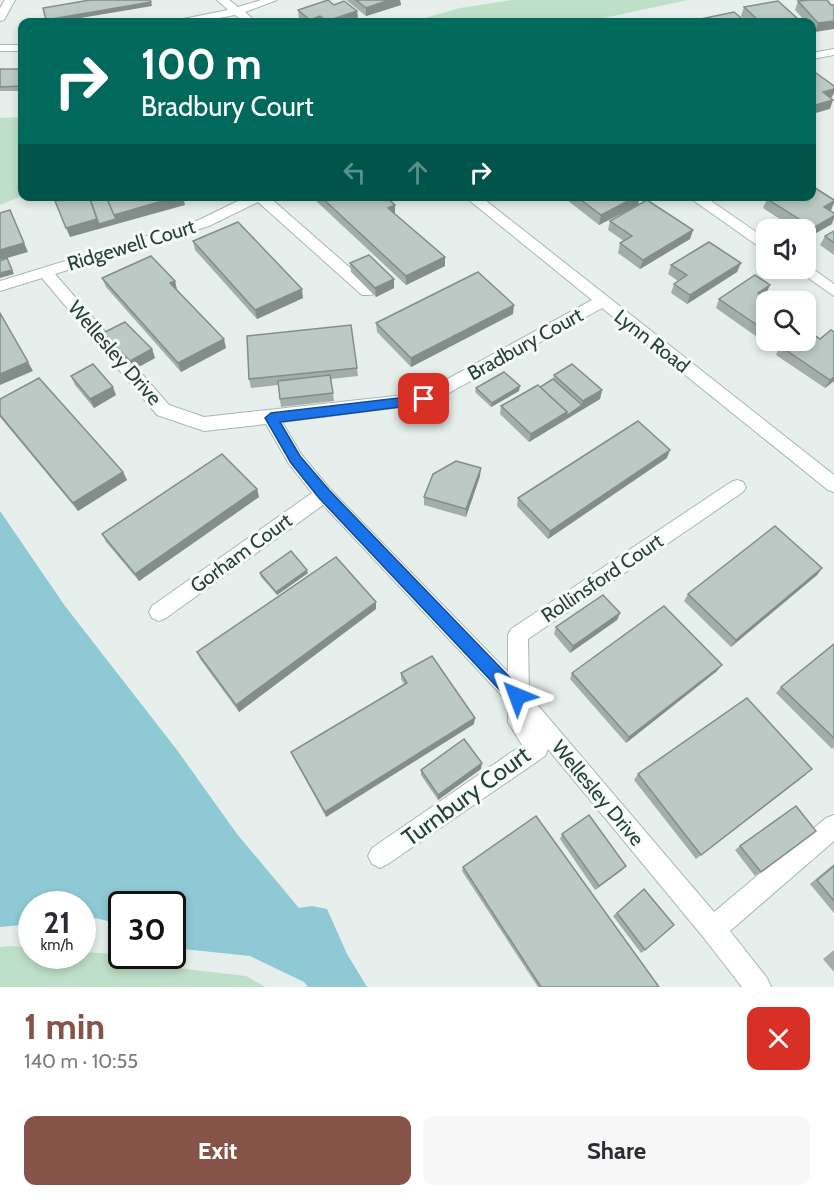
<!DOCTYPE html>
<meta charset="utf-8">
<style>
body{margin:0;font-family:Cabin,sans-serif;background:#f7f7f7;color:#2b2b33;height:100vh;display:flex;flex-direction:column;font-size:22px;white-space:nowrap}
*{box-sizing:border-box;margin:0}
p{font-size:20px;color:#7c7c81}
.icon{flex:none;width:33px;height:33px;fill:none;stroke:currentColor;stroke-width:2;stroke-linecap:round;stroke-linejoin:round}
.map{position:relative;height:987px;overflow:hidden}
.sheet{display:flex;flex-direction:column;background:#fff;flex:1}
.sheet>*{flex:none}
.hud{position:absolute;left:18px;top:18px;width:798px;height:183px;border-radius:12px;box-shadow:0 3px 9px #0003;background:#00695c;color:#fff;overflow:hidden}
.fabs{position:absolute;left:756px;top:219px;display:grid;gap:12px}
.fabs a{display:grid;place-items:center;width:60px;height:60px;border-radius:12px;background:#fff;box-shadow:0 3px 9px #0003;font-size:30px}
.speed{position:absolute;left:18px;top:891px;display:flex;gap:12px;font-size:30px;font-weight:700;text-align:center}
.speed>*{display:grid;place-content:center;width:78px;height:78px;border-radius:50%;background:#fff;box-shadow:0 3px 9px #0003;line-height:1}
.speed small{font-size:15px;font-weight:400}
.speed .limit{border:3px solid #111;border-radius:9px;background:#fff;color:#111}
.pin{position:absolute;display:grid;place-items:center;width:51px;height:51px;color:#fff;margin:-26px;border-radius:12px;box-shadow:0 3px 9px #0006}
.me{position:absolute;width:66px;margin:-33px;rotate:316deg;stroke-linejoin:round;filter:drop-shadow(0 0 4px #0008)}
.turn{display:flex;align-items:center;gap:21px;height:126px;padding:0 24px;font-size:27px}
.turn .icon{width:78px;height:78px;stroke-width:2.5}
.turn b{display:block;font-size:42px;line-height:51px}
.lanes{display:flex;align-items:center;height:57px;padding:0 24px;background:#0003;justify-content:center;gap:30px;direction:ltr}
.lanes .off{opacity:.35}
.round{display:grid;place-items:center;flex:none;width:63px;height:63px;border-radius:12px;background:#f7f7f7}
.head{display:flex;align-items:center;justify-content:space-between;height:102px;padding:0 24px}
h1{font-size:36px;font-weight:700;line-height:45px;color:#855347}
.cta{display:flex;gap:12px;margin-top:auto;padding:12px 24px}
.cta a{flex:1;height:69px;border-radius:12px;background:#855347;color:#fff;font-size:24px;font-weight:700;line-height:69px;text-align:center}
.cta a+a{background:#f7f7f7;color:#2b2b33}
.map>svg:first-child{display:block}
.green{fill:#bfe0c8}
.water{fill:#8ec9d4}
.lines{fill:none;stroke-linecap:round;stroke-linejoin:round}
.minor-casing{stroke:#a8b8b2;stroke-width:2}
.minor{fill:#fff;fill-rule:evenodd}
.wall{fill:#a1aea9}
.shaded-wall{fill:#838d89}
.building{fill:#bbcac4;stroke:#838d89;stroke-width:1.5}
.route{fill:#1a73e8;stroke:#114b97;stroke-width:1.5}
.labels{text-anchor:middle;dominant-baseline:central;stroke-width:6;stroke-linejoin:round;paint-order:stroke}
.street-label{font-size:20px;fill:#24423a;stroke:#f7fbf9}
.near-street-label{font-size:24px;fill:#24423a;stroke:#f7fbf9}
</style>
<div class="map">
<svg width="834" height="987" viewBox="0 0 834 987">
<rect width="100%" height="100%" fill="#e6efeb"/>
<g class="green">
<path d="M511,0H688L585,22H411L460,8Z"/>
<path d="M22,117V196L0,205V118Z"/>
<path d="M10,946L31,948L32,956H82L83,952L148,956L177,968L246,976L266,987H0V947Z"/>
</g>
<path class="water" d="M0,511L65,606L177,750L237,834L299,908L312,906L327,909L347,954L367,987H308L304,982L250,956L183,949L173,945L172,904H122L121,924L95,918L83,920L82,904H32L31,924L0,927Z"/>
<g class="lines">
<g class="minor-casing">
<g id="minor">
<path d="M5,0H15L4,20L0,21V8Z"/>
<path d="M217,0H229L238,7L261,0H277L245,12L256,22H245L235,15L197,22H177L183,19L228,10Z"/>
<rect x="0" y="45" width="22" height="6"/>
<path d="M834,49V55L812,59V53Z"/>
<path d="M248,196H268L372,287L375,291L372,295H362L258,202L209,226L55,274L169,405L204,417L422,393L592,300L464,196H480L834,475V492L828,490L602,308L431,403L282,422L301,454L330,489L508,672V635L511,629L731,482L737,480L743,482L746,487L743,492L528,639L529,695L714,912L826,818L834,815V841L730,931L767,978L771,987H742L704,938L548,749L545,756L388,864L380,868L372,864L368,856L372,848L522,745L508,722V702L323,505L166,618L159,621L152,618L149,612L152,606L312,493L289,464L266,424L204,431L157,415L42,278L0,291V281L199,220Z"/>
<path d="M687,196H704L766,239V250L761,248Z"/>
<path d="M806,264L834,284V296L794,268H806Z"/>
</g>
</g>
<use href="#minor" class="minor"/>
</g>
<g class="wall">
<path d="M346,0H400L401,5L366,16Z"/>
<path d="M827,0L815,32L812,28V22H806L795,10L798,1Z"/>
<path d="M334,5L357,11L358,20L351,22H303L299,19L298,10Z"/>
<path d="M744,7L796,22H748L741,16Z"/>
<rect x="0" y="69" width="22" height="22"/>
<path d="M314,196H385L395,214L445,257V266L406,285L314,199Z"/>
<path d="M562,196H640L638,205L599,225Z"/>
<path d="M746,196H759L753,201Z"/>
<path d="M767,199L834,200V204L831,210L830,211L832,224L809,237L806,235V230H796L763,208Z"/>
<path d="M610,221L693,230L690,239L640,269L618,253L620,243L624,241L608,230Z"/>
<path d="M834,231V255L820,245L825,236Z"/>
<path d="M193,241L303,298L257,319L195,250Z"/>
<path d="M350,263L394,288L376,297L351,272Z"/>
<path d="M741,263L737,272L687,304L671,293L674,284L678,281L668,274L671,265Z"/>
<path d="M102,278L175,281L177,290L226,348L181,372L106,287Z"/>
<path d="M766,294L763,296L766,302V335L760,339L716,308L719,299Z"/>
<path d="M513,314L411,367L377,332L376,323Z"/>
<path d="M834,332V381L825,388L776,355L780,346L820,339Z"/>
<path d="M103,333L152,349L155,358L133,370L107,342Z"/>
<path d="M357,368L358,376L331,379L334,401L281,407L278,385L251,388L249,379Z"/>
<path d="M554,375L602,390L600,399L529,442L500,414L501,406L540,387L553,379Z"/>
<path d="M71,376L116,395L94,408L75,385Z"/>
<path d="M476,388L519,391L491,407L475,392Z"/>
<path d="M0,399L123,472L127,480L78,511L0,417Z"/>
<path d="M667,458L548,539L517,506L518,498Z"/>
<path d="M480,476L466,517L424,505V497Z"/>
<path d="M257,489L259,497L139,581L106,542L102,534Z"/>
<path d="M822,568L817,575L731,647L684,601L688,594Z"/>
<path d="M260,573H308L277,595L261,577Z"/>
<path d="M376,602V609L239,712L200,659L197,652Z"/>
<path d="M620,613L617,620L570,653L554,634L556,627Z"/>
<path d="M834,644V747L832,749L776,693L781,687Z"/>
<path d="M717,671L626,743L570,679L572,673Z"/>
<path d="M401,673L474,724L326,817L293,757L291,752L404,684L401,679Z"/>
<path d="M481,769L438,800L421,775V770Z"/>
<path d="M638,774L806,775L696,859L634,780Z"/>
<path d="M816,831L755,876L735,850L740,846Z"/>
<path d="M562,834L622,870L595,890L560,839Z"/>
<path d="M834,864V913L810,884Z"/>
<path d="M463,867L659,987H538L462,871Z"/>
<path d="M644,889L645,950L641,953L613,916Z"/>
<path d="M834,950V972L823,959Z"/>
</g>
<g class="shaded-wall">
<path d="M389,0H400L401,5L366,16V8Z"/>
<path d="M151,2L152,6L57,22H47L46,20Z"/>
<path d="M357,11L358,20L351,22H327V21Z"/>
<path d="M320,16L321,22H311L310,20Z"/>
<path d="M797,18L796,22H785L786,20Z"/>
<path d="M834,21V29L815,32L818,23Z"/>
<path d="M834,89V93L832,97L819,101L823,92Z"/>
<path d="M833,100L830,109L812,114V106Z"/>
<path d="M180,196H183L185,205L70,237L66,228Z"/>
<path d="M638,196H640L638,205L599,225L601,215Z"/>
<path d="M834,201L831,210L820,216L824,207Z"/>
<path d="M395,205V214L388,208Z"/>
<path d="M10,210L28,252L0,260V250Z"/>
<path d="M834,216V218L832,224L809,237L813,228Z"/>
<path d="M693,230L690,239L640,269L643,260Z"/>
<path d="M445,257V266L406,285V276Z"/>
<path d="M9,263L14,274L0,278V273Z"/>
<path d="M741,263L737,272L687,304L690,295Z"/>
<path d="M394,279V288L376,297L375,288Z"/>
<path d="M175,281L177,290L173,293L170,283Z"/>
<path d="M770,285L766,294L754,302L758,293Z"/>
<path d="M302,289L303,298L257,319L255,310Z"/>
<path d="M514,305L513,314L411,367V358Z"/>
<path d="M766,329V335L760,339L764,330Z"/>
<path d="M224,339L226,348L181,372L178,363Z"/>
<path d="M152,349L155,358L133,370L130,361Z"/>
<path d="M28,362L33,371L0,385V374Z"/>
<path d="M834,377V381L825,388L830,380Z"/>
<path d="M520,386L519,391L491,407L492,403Z"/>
<path d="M113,387L116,395L94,408L90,399Z"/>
<path d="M602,390L600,399L565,420L566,416L582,405L583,401Z"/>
<path d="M567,412L565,420L529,442L531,434Z"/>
<path d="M670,450L667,458L548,539L550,531Z"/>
<path d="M481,468L480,476L466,517V509Z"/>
<path d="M123,472L127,480L78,511L73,503Z"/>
<path d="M257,489L259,497L139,581L135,574Z"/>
<path d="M822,568L817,575L731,647L736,640Z"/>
<path d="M307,570L308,573L277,595L276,592Z"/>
<path d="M376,602V609L239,712L236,705Z"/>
<path d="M620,613L617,620L570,653L573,646Z"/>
<path d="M722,665L717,671L626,743L629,737Z"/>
<path d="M475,718L474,724L326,817L325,812Z"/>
<path d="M482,763L481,769L438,800V795Z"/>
<path d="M626,866L622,870L595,890L599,886Z"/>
</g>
<g class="building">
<path d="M90,0H150L151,2L46,20L43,8Z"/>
<path d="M328,0L334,5L344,1L357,11L327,21L320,16L310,20L298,10Z"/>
<path d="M356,0H389L366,8Z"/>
<path d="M810,0H827L831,5H834V21L818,23L798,1Z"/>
<path d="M778,1L797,18L786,20L788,22H760L744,7Z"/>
<path d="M734,12L746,22H698L696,20Z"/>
<path d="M0,69H22V86L0,87Z"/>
<path d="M816,73L834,86V89L823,92L833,100L812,106V74Z"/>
<path d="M812,186L834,200V201L824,207L834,213V216L813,228L767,199L771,196H812Z"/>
<path d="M71,196H89L97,219L66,228L55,201Z"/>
<path d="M89,196H106L116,219L99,224Z"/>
<path d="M106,196H180L114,215Z"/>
<path d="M320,196H385L395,205L388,208L445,257L406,276Z"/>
<path d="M576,196H638L601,215Z"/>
<path d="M647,200L693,230L643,260L620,243L632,236L610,221Z"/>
<path d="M10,210L24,243L0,250V213Z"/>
<path d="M238,222L302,289L255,310L193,241Z"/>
<path d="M834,231V243L825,236Z"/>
<path d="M709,242L741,263L690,295L674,284L687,275L671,265Z"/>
<path d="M369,255L394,279L375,288L350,263Z"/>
<path d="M151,256L175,281L170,283L224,339L178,363L102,278Z"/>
<path d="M7,258L12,270L0,273V261Z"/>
<path d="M478,272L514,305L411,358L376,323Z"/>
<path d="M755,275L770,285L758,293L771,302H766V329L764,330L719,299Z"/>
<path d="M0,313L28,362L0,374Z"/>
<path d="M125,322L152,349L130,361L103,333Z"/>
<path d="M351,325L357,368L249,379L247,336Z"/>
<path d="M806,330L820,339L831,330L834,332V377L830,380L780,346L787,340H806Z"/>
<path d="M93,364L113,387L90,399L71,376Z"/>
<path d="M572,364L602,390L583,401L554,375Z"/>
<path d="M504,372L520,386L492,403L476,388Z"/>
<path d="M330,375L333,393L280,399L278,381Z"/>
<path d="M39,378L123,472L73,503L0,415V399Z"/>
<path d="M553,379L582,405L566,416L567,412L540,387Z"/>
<path d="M538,385L567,412L531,434L501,406Z"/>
<path d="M638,421L670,450L550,531L518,498Z"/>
<path d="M222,454L257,489L135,574L102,534Z"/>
<path d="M456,461L481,468L466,509L424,497L433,474Z"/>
<path d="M775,526L822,568L736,640L688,594Z"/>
<path d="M291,551L307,570L276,592L260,573Z"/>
<path d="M336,557L376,602L236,705L197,652Z"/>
<path d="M603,595L620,613L573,646L556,627Z"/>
<path d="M664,606L722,665L629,737L572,673Z"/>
<path d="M834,644V738L781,687Z"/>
<path d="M432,656L475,718L325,812L291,752L407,683L401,673Z"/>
<path d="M747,698L812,769L701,855L638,774Z"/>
<path d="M464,739L482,763L438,795L421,770Z"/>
<path d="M796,806L816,831L761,872L740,846Z"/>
<path d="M589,815L626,866L599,886L562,834Z"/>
<path d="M536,816L659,987H541L463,867Z"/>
<path d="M834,866V901L817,880Z"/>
<path d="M644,889L674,925L645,950L617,913Z"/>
</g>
<path class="route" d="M424,395L431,399L424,404L280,422L300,456L329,490L523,691L525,696L523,702L517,704L511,702L319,498L291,463L265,418L271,413Z"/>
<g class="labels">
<g class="street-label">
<text transform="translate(131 245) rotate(-17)">Ridgewell Court</text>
<text transform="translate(652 341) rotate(38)">Lynn Road</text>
<text transform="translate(525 344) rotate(-29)">Bradbury Court</text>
<text transform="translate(115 353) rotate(49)">Wellesley Drive</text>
<text transform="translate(241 553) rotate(-36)">Gorham Court</text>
<text transform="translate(602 578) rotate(-34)">Rollinsford Court</text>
<text transform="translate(598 793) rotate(50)">Wellesley Drive</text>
</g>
<g class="near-street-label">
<text transform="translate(466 796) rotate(-36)">Turnbury Court</text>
</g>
</g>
</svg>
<div class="fabs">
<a><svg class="icon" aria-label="sound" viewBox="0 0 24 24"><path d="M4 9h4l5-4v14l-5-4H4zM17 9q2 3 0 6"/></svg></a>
<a><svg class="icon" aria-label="search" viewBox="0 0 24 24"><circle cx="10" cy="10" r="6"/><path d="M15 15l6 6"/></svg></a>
</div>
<div class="speed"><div>21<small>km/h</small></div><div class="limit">30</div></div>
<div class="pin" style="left:424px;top:399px;background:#d93025"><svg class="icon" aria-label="arrive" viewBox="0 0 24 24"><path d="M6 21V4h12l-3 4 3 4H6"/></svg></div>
<svg class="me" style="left:517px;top:696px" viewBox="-20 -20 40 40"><path d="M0-17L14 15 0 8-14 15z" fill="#1a73e8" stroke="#fff" stroke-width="4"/></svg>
<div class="hud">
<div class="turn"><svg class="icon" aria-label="right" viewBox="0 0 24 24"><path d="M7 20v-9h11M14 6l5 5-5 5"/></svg><div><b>100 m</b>Bradbury Court</div></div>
<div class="lanes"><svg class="icon off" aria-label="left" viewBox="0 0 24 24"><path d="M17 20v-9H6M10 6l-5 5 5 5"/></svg><svg class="icon off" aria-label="ahead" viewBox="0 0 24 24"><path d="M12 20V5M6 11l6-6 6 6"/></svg><svg class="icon" aria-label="right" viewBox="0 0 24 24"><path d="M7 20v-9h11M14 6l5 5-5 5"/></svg></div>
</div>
</div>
<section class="sheet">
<div class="head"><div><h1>1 min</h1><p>140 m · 10:55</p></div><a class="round" style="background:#d93025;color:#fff"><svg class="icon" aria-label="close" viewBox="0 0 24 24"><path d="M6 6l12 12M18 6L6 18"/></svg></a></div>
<div class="cta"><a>Exit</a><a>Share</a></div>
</section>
